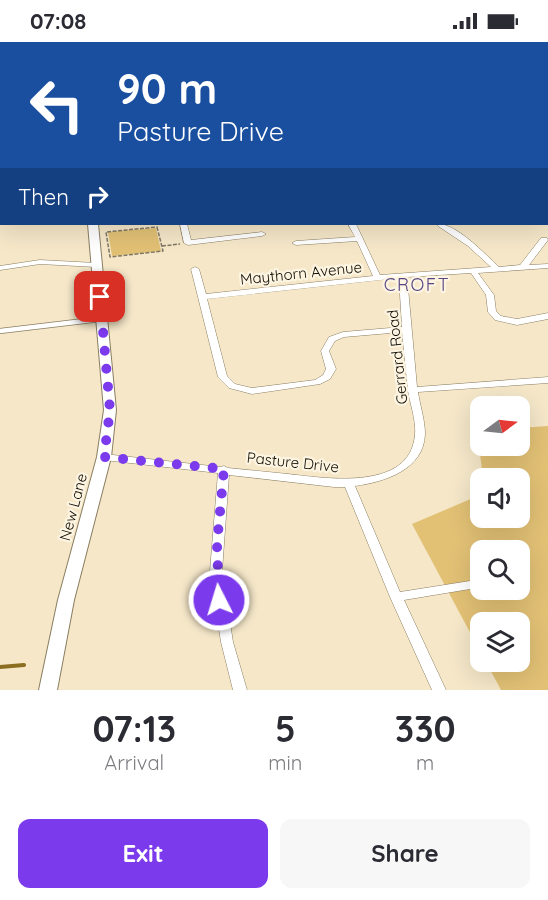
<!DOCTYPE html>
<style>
body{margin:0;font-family:Quicksand,sans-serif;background:#f7f7f7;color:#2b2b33;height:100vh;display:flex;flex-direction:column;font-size:22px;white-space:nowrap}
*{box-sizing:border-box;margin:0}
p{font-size:20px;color:#7c7c81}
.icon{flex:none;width:33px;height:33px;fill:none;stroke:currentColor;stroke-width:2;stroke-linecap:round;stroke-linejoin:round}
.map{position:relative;height:648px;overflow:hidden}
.sheet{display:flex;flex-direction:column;background:#fff;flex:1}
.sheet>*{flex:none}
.banner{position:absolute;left:0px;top:0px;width:549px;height:183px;box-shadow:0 6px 24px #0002;background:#1a4fa0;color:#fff;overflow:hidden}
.needle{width:39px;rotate:75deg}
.buttons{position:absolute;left:470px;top:354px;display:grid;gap:12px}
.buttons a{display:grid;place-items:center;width:60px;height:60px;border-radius:12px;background:#fff;box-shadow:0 6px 24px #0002;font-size:30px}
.pin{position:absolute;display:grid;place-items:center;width:51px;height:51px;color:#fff;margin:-26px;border-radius:12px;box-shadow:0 3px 9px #0006}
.me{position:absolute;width:66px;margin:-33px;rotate:355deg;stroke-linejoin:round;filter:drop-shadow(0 0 4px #0008)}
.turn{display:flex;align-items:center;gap:21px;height:126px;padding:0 18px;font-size:27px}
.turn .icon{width:78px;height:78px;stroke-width:2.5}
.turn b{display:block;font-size:42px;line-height:51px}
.then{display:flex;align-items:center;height:57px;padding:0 18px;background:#0003;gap:12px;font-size:22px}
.eta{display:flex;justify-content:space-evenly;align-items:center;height:102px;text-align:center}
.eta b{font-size:36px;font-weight:700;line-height:42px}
.action{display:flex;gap:12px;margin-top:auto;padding:12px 18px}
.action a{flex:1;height:69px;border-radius:12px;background:#7c3aed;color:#fff;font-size:24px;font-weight:700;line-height:69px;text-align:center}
.action a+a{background:#f7f7f7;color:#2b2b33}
.status{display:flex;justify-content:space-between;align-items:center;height:42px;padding:0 30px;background:#fff;direction:ltr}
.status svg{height:16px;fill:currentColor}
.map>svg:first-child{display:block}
.green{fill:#e2c175;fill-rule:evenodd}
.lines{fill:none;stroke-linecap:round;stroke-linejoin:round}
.stream-far1{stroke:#8c6e20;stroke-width:1.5}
.stream{stroke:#8c6e20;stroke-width:4}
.service-far1-casing{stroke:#8a7e62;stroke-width:5}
.service-casing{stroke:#8a7e62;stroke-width:6}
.minor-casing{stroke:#8a7e62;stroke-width:1}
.tertiary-casing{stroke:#8a7e62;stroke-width:2}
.path{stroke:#807763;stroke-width:1.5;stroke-dasharray:4 1.5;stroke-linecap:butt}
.service-far1{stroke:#fff;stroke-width:4}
.service{stroke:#fff;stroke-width:4.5}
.minor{fill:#fff;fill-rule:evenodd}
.tertiary{fill:#fff;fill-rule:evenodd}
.route{stroke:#7c3aed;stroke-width:10;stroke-dasharray:0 18}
.labels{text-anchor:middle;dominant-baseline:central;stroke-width:4.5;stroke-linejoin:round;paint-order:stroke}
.street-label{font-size:15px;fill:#110c03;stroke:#fdf5e2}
.quarter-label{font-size:18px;letter-spacing:1.5px;fill:#584583;stroke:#fdf5e2}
</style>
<div class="status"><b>07:08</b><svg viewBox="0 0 49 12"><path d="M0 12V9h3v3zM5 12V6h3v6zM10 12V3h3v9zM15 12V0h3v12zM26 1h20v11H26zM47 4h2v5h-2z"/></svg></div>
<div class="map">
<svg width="548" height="648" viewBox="0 0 548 648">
<rect width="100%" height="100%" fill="#f5e7c8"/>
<g class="green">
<path d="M156,186L161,209L112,214L108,190Z"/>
<path d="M548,384V648H501L486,620H519V580H480V609L412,482L480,453V476H519V436H483L477,388H480V404H519V386ZM480,508H519V548H480Z"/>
</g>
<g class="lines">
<path class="stream-far1" d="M49,2L51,0"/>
<path class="stream" d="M0,625L24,623"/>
<g class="service-far1-casing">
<path id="service-far1" d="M0,226L40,220L96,223"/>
</g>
<g class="service-casing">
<path id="service" d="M0,289L101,277"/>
</g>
<g class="minor-casing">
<g id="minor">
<path d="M180,182H187L191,198L262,190L266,192L262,194L188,203L184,201Z"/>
<path d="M348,182H356L380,233L491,225L468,204L438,184V182C457,182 485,212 499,225L520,223L541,196H547L548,198L529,223L548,222V226L478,231L494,253L496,269L501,274L517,277L548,271V277L517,283L495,278L488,270L486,253L471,231L407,235L417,345L548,335V341L418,350C420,364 425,378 425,392C424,428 384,440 355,444L400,550L470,539L474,540L476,543L474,546L470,547L404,558L446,648H432L390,555L345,445H334L229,433L222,529L233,600L247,648H233L221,600L210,529L218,431L104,418L100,417L99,415L100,413L104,412L220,425L224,424L228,426C248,428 268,430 288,432C323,436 404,449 414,399C418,383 411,366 408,349C406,330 404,310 402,290L344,295L335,299L329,309L336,327L330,337L320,342L252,352L229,346L218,335L191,227L195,225L199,227L206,252L373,234L357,199L296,203L292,201L296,199L355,195ZM399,236L402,285L343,290L329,295L321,309L326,327L323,333L315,338L252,346L235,342L227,334L207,257Z"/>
</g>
</g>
<g class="tertiary-casing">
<g id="tertiary">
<path d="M33,0H40L32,2Z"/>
<path d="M289,0L299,2H290Z"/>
<rect x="0" y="34" width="2" height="4"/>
<rect x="0" y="165" width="2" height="6"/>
<path d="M88,182H98L116,368L111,415L74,558L57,648H39L58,558L97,415L104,368Z"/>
</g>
</g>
<g class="path">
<path d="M157,185L163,209L110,215L106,190Z"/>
<path d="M162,204L180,202"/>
</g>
<use href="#service-far1" class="service-far1"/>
<use href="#service" class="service"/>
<use href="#minor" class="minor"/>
<use href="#tertiary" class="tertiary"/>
</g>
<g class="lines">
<path class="route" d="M100,255L110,368L104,415L224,427L217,502L219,558"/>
</g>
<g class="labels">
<g class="street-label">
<text transform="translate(301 231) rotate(-6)">Maythorn Avenue</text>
<text transform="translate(397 315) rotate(-96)">Gerrard Road</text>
<text transform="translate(293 420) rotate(6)">Pasture Drive</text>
<text transform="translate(73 465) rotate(-75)">New Lane</text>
</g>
<g class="quarter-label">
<text x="417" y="242">CROFT</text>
</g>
</g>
</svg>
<div class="buttons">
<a><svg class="needle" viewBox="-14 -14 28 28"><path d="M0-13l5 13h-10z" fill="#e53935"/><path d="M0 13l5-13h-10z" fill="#7c7c81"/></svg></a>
<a><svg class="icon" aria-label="sound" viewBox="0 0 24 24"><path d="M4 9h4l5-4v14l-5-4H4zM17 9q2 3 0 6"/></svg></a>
<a><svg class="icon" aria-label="search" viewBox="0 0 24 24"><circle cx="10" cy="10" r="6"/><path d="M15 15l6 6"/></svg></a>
<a><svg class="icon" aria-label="layers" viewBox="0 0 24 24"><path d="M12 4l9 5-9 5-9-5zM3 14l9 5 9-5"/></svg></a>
</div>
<div class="pin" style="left:100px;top:255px;background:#d93025"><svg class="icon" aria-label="arrive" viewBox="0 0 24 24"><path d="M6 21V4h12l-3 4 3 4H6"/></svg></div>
<svg class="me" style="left:219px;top:558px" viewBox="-20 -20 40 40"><circle r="17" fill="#7c3aed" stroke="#fff" stroke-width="3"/><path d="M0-11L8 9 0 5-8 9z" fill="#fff"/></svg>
<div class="banner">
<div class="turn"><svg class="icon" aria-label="left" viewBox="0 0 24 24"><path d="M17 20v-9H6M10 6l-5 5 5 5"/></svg><div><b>90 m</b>Pasture Drive</div></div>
<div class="then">Then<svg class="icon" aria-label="right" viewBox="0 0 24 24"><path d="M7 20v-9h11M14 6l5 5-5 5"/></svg></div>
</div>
</div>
<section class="sheet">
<div class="eta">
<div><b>07:13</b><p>Arrival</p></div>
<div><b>5</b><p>min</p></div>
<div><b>330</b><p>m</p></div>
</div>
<div class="action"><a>Exit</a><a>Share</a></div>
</section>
